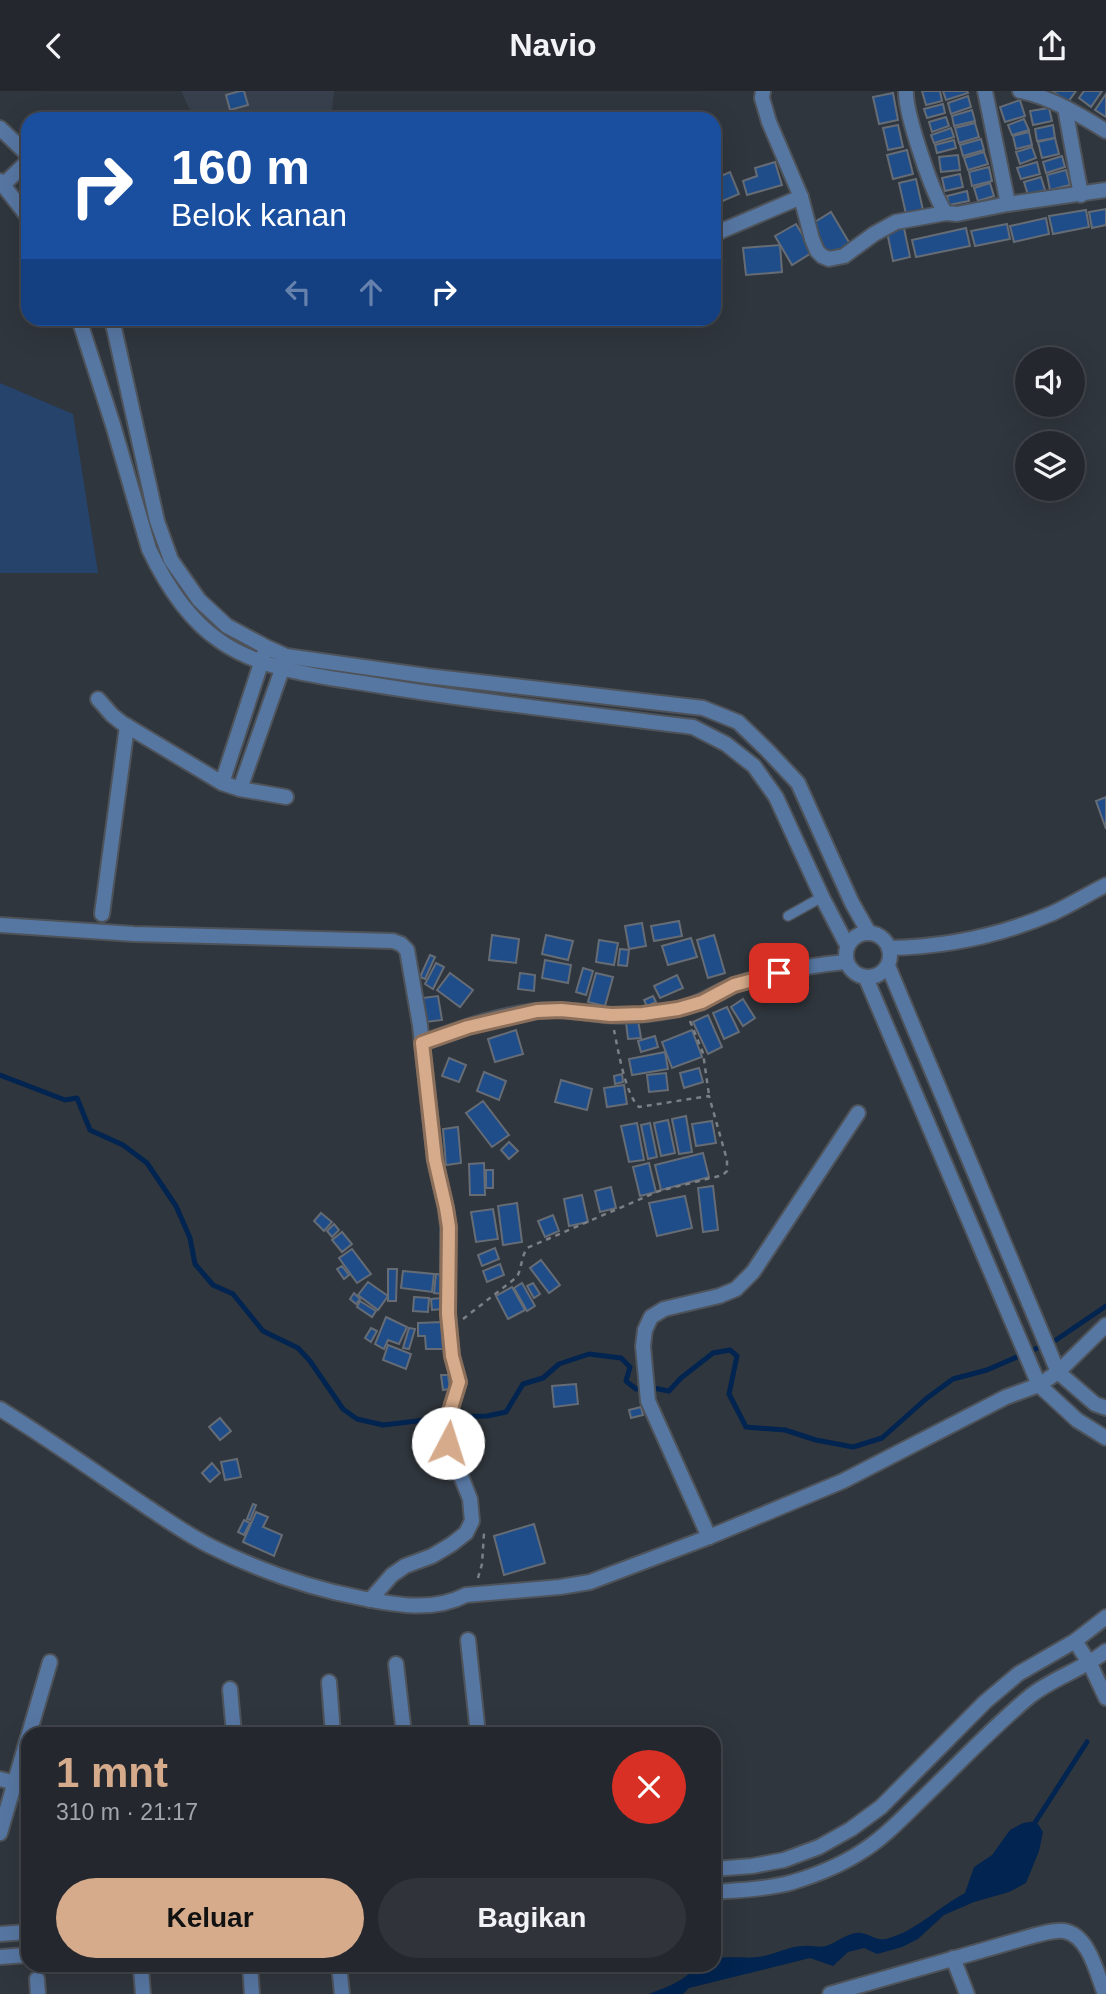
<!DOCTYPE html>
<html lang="id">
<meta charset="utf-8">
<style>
body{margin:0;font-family:Arial,sans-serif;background:#30343a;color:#f1f3f6;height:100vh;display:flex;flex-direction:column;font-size:26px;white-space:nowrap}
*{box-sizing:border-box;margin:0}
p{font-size:23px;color:#a3a6aa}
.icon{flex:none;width:38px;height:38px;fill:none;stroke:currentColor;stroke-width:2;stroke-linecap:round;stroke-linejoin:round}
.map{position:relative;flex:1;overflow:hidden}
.details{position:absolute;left:21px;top:1636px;width:700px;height:245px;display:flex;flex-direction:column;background:#24282e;border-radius:21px;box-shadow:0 7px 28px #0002,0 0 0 2px #41444a}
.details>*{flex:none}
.top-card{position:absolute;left:21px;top:21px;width:700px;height:214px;border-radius:21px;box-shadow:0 7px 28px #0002,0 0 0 2px #41444a;background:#1a4fa0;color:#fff;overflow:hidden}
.controls{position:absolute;left:1015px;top:256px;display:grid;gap:14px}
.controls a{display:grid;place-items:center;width:70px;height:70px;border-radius:50%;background:#24282e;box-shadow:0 7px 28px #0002,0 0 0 2px #41444a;font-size:35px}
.pin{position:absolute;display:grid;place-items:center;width:60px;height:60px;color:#fff;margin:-30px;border-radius:14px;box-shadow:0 4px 10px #0006}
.me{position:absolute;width:77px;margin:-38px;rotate:5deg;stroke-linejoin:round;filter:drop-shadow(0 0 5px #0008)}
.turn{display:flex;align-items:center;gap:24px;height:147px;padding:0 35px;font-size:32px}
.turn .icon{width:91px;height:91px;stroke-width:2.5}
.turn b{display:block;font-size:49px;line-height:60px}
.lanes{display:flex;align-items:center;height:66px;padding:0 35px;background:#0003;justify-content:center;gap:35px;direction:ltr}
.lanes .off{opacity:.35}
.round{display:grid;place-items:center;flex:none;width:74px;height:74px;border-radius:37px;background:#30343a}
.summary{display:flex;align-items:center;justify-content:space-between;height:119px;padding:0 35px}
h1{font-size:42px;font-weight:700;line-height:52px;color:#d6ab8b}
.primary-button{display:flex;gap:14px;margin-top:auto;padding:14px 35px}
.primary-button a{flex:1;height:80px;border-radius:42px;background:#d6ab8b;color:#111;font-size:28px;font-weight:700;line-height:80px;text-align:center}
.primary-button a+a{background:#30343a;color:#f1f3f6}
header{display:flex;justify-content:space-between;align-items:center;height:91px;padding:0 35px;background:#24282e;font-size:32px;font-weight:700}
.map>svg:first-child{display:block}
.built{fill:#37404c}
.green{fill:#26436b}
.water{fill:#012450}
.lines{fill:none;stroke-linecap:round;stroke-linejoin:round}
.stream{stroke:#012450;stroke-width:5}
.building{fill:#1e4d89;stroke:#666c75;stroke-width:2}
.lane-casing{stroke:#4e535a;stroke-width:12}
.street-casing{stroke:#4e535a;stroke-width:18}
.path{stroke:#7b7f86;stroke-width:2.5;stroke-dasharray:5 5;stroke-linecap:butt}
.lane{stroke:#5777a3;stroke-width:9}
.street{stroke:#5777a3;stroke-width:14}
.route-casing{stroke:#8b6f5a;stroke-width:18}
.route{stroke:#d6ab8b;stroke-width:12}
</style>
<header><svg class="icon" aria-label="back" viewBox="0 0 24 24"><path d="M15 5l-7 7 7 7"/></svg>Navio<svg class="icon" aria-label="share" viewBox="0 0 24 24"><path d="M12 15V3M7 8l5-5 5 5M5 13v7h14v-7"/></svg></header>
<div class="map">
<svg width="1106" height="1903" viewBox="0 0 1106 1903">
<rect width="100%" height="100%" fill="#30363d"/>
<path class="built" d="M181,0H334L331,28H194Z"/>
<path class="green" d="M0,292L73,323L98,482H0Z"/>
<path class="water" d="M1036,1730L1043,1741L1039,1760L1026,1792L1009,1801L974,1811L944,1824L918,1848L902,1856L877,1863L864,1857L848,1861L833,1875L810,1867L689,1897L683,1903H649C658,1899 668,1896 677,1891C694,1882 692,1874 714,1874V1868C732,1864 750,1869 768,1864C780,1861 791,1855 804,1855C811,1854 819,1857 826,1855C837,1852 849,1840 861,1842C870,1843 876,1850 886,1848C917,1840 938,1816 965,1802L974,1776L992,1764L1010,1739L1023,1732Z"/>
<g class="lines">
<g class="stream">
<path d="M0,984L65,1009L77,1007L90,1039L123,1054L147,1072L176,1115L190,1147L195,1173L213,1194L233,1203L263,1240L298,1257L310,1270L343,1318L357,1328L383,1334L417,1330L440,1326L487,1325L506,1321L523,1293L543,1287L559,1273L589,1263L621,1267L630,1276L626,1290L636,1298L653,1297L669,1300L681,1287L713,1262L730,1259L737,1265L729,1303L746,1336L785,1339L816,1349L853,1356L882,1347L927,1307L953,1288L987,1279L1056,1249L1106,1215"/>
<path d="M1036,1730L1087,1651"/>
</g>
</g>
<g class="building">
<path d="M240,0H244L248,14L230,19L226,4Z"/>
<path d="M922,0H940L942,10L926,14Z"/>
<path d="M943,0H967L968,2L946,9Z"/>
<path d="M1052,0H1076L1068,11Z"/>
<path d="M1084,0H1102L1091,16L1079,7Z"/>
<path d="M893,2L898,29L879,33L873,6Z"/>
<path d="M1106,3V26L1095,19Z"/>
<path d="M968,5L971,16L951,23L948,12Z"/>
<path d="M1020,9L1025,25L1005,31L1000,16Z"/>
<path d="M943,13L945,22L927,27L924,18Z"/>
<path d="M1049,17L1052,30L1033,34L1030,20Z"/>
<path d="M972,19L975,30L954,35L952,25Z"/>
<path d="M946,26L949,35L932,41L929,31Z"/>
<path d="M1024,28L1029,39L1012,44L1008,34Z"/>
<path d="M975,32L979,46L959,52L955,37Z"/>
<path d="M898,34L903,56L888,59L883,37Z"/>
<path d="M1053,34L1055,47L1037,50L1035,38Z"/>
<path d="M951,37L954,46L934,52L931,44Z"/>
<path d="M1029,41L1032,54L1016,58L1013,45Z"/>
<path d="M1055,47L1059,63L1042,67L1038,51Z"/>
<path d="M981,48L984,59L963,65L960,54Z"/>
<path d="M954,49L956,57L937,62L935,54Z"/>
<path d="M1032,56L1036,67L1020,73L1016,61Z"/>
<path d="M907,59L913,83L893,88L887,64Z"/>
<path d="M984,61L988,73L968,79L964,67Z"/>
<path d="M958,64L960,79L941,81L939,66Z"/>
<path d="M1062,65L1065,76L1046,82L1043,71Z"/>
<path d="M775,71L782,94L747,104L743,90L757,85L755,77Z"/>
<path d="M1037,71L1040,83L1021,88L1017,77Z"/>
<path d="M989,76L992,90L972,95L969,81Z"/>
<path d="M1066,79L1070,94L1050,99L1047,84Z"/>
<path d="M730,81L739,103L718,112L714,103V88Z"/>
<path d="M960,83L963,96L945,100L942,87Z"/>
<path d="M1041,86L1045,99L1028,104L1024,91Z"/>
<path d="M916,88L923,119L906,123L899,92Z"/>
<path d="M990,92L994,105L978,110L974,97Z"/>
<path d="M967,100L969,110L949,114L947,105Z"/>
<path d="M1106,118V134L1092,137L1089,121Z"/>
<path d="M1086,119L1089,136L1053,143L1049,125Z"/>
<path d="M831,121L850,153L829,166L810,134Z"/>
<path d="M1046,127L1049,143L1014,151L1010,135Z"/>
<path d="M796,133L813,161L792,174L775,145Z"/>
<path d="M1007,133L1010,148L975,155L971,140Z"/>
<path d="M904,137L910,166L893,170L887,141Z"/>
<path d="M966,137L970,155L916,166L912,149Z"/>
<path d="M780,154L782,181L746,184L743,157Z"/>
<path d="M1106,706V738L1096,710Z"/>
<path d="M679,830L682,845L654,850L651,835Z"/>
<path d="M642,832L646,855L629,858L625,835Z"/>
<path d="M492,844L519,848L516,872L489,869Z"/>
<path d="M546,844L573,850L568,869L542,863Z"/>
<path d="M714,844L725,882L708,887L697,849Z"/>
<path d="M691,847L697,866L668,874L662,855Z"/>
<path d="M599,849L618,852L614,874L596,871Z"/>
<path d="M620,858L629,859L627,875L618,874Z"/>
<path d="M430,864L435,866L425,888L420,886Z"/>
<path d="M545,869L571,874L568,892L542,887Z"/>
<path d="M436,872L444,876L433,898L425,893Z"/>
<path d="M583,877L593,880L586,904L576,901Z"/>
<path d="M450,882L473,899L460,916L437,899Z"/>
<path d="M520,882L535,884L534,900L518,898Z"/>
<path d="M596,882L613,886L605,915L588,911Z"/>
<path d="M677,884L683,897L660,907L654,895Z"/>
<path d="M438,905L442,929L426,931L422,907Z"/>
<path d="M653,905L656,911L647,915L644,909Z"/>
<path d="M743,908L755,927L743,935L731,916Z"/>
<path d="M727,916L739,941L724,948L713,922Z"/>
<path d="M708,924L722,956L708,963L693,931Z"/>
<path d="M638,929L641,947L628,948L626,931Z"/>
<path d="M516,939L523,963L495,971L488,948Z"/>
<path d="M692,939L702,966L672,977L662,951Z"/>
<path d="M655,945L658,956L641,961L638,950Z"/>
<path d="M665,961L668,978L632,984L629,968Z"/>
<path d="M449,967L466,974L459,991L442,985Z"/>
<path d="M699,977L703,991L684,997L680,982Z"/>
<path d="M484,981L506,990L499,1009L477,1000Z"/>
<path d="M666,982L668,999L649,1001L647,984Z"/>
<path d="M622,983L623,991L615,993L614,985Z"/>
<path d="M561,989L592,998L587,1019L555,1011Z"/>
<path d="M624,994L627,1013L607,1016L604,997Z"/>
<path d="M483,1010L509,1044L492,1056L466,1022Z"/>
<path d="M686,1025L692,1061L679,1063L672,1028Z"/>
<path d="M668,1029L675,1062L661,1065L654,1032Z"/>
<path d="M712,1030L716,1052L696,1055L692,1033Z"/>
<path d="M637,1032L644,1069L629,1071L621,1035Z"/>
<path d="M650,1032L657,1066L648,1068L641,1034Z"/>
<path d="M458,1036L461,1072L446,1074L443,1038Z"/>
<path d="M509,1051L518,1060L509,1068L501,1059Z"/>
<path d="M703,1062L709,1086L661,1099L655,1074Z"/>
<path d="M484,1072L485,1104H470L469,1073Z"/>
<path d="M649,1072L656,1101L640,1105L633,1076Z"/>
<rect x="486" y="1079" width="7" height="18"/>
<path d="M713,1095L718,1139L703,1141L698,1097Z"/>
<path d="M611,1096L616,1117L600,1121L595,1100Z"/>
<path d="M582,1104L588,1131L569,1135L564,1108Z"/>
<path d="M685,1105L692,1137L657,1145L649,1112Z"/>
<path d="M517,1112L522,1151L503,1154L498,1115Z"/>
<path d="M493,1118L498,1148L476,1151L471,1121Z"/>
<path d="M321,1122L332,1131L324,1140L314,1130Z"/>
<path d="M553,1124L559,1140L545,1146L538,1130Z"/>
<path d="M334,1133L339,1139L332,1146L327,1140Z"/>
<path d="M342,1141L352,1153L342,1161L332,1149Z"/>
<path d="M495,1157L499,1168L482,1175L478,1164Z"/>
<path d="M352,1158L371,1183L357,1192L339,1167Z"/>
<path d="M541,1169L560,1194L549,1202L530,1177Z"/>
<path d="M500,1173L504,1184L487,1191L483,1180Z"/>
<path d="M342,1175L349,1184L344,1188L337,1178Z"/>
<path d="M388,1178H397L396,1210H388Z"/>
<path d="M403,1180L434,1183L432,1201L401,1197Z"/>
<path d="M436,1183L445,1184L443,1203L434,1202Z"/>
<path d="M368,1191L388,1205L378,1219L358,1204Z"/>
<path d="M522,1192L535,1215L527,1220L514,1197Z"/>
<path d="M533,1192L540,1203L534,1207L527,1195Z"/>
<path d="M512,1196L525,1219L508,1228L496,1205Z"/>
<path d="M354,1202L360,1208L356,1213L350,1208Z"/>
<path d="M414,1206L429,1207L428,1221L413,1220Z"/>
<path d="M441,1207L442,1218L432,1219L431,1208Z"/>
<path d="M360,1210L376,1220L372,1226L357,1216Z"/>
<path d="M386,1226L407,1236L399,1253L388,1249L384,1258L375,1253Z"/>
<path d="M442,1231L443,1258H426L425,1245H418V1232Z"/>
<path d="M371,1237L377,1240L371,1251L365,1247Z"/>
<path d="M409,1237L415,1238L409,1258L403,1257Z"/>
<path d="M388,1254L411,1263L406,1278L383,1269Z"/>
<path d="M441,1284H448L450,1298L443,1299Z"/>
<path d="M576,1293L578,1313L554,1316L552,1295Z"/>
<path d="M641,1316L643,1324L631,1327L629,1319Z"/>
<path d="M220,1327L231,1340L220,1349L209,1336Z"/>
<path d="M237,1368L241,1386L225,1389L221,1371Z"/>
<path d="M212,1372L220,1382L210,1391L202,1382Z"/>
<path d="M253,1413L256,1414L250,1429L247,1428Z"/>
<path d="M256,1421L268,1426L263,1436L282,1444L274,1465L243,1451Z"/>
<path d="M244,1429L250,1432L244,1444L238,1441Z"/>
<path d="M534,1433L545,1472L504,1484L494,1445Z"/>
</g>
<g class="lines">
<g class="lane-casing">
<path id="lane" d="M788,825L822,806"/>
</g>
<g class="street-casing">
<g id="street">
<path d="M763,0L762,7L769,31L801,106L812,148L817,160L822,165L829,168L844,165L874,143L896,131L946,122"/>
<path d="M906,0C905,21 933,106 946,122L957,123L1008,113L1106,99"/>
<path d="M985,0L1008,113"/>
<path d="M1020,0C1050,6 1080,24 1106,40"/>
<path d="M1065,17L1081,104"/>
<path d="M0,37L28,64"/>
<path d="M0,90L28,126"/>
<path d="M3,94L28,70"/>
<path d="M714,143L801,106"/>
<path d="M79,228L113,334L149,458C165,492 189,529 220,550C266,582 328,586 382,595C486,612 590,623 693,636L726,653L754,675L776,706L822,806L847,854"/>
<path d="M112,228L157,430L171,469L199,509L227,535L266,556L286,565L427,585L703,617L738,631L767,659L798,692L852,812L869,842"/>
<path d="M98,608L112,624L122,632L222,692L240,698L286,706"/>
<path d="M222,692L264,563"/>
<path d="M240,698L285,570"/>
<path d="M102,823L127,635"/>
<path d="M0,834L134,843L393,850L401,853L407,859L420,934L435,1069L446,1117L448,1136V1223L452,1265L459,1291L447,1330L448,1352L470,1408L472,1430L466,1442L452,1453L432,1465L405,1475L392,1484L370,1509"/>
<circle cx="868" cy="864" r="22"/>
<path d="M889,857C945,856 1002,844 1053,822C1071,814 1088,803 1106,794"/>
<path d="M888,875L1058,1281L1095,1313L1106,1317"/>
<path d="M866,887L1039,1294L1077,1329L1106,1347"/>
<path d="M422,952C461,937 509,920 551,919C569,918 586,922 604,924C628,926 655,923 678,918C700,914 716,900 737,893C772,882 809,874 846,871"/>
<path d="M0,1318C50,1349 98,1383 147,1416C167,1429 188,1444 210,1455C258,1479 309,1497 361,1507C396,1514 433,1521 466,1504L560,1496L590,1491L709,1446L843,1390L1006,1306L1039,1294L1058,1281L1106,1234"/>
<path d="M709,1446L648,1310L643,1255L645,1239L651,1226L664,1218L719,1205L736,1198L753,1181L858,1022"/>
<path d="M468,1549L478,1643"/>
<path d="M1075,1550L1090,1573L1106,1607"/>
<path d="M396,1573L404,1643"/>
<path d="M329,1591L333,1643"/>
<path d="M230,1598L234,1643"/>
<path d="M29,1643L50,1571"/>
<path d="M0,1688L28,1695"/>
<path d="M0,1742L28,1646"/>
<path d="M714,1778L752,1775L784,1769L819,1756L851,1738L881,1716L985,1611L1018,1583L1075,1550L1106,1526"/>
<path d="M714,1801C740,1799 768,1798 793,1791C816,1784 841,1774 861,1761C885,1746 904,1725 925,1705C959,1672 992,1637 1029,1606C1052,1587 1082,1579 1106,1560"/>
<path d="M0,1843L28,1841"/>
<path d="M0,1866L28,1864"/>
<path d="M953,1867L967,1903"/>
<path d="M250,1874L252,1903"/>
<path d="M339,1874L342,1903"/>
<path d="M141,1878L143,1903"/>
<path d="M37,1888L38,1903"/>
<path d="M830,1903L1036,1844C1045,1842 1055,1839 1064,1840C1089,1844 1097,1883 1105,1903"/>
</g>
</g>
<g class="path">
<path d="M690,930L703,962L709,1004"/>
<path d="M463,1228L517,1186C522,1176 521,1167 527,1157L659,1100L723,1084L727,1080V1069L709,1005L639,1016C625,1003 618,958 614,939"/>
<path d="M478,1487L482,1473L484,1442"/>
</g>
<use href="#lane" class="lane"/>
<use href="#street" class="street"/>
</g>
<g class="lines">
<g class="route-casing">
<path id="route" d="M448,1352L447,1330L459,1291L452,1265L448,1223L449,1136L446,1117L435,1069L422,952L468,936L537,920L561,919L611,924L643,923L678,918L702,911L734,894L779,882"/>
</g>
<use href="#route" class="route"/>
</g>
</svg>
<div class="controls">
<a><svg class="icon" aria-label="sound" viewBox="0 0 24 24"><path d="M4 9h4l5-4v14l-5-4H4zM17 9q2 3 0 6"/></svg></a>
<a><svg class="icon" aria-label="layers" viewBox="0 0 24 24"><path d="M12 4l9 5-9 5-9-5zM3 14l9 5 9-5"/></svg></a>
</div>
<div class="pin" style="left:779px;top:882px;background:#d93025"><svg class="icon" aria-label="arrive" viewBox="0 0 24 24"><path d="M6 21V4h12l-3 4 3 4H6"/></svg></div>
<svg class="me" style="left:448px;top:1352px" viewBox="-20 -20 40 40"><circle r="19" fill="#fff"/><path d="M0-13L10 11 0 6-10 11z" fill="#d6ab8b"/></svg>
<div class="top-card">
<div class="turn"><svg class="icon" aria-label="right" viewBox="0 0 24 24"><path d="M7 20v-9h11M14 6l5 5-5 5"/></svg><div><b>160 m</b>Belok kanan</div></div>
<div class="lanes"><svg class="icon off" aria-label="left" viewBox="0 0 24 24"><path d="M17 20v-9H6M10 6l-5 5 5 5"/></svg><svg class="icon off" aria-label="ahead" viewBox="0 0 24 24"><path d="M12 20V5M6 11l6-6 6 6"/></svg><svg class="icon" aria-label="right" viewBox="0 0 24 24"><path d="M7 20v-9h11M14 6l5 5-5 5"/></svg></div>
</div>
<section class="details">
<div class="summary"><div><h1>1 mnt</h1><p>310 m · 21:17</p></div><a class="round" style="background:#d93025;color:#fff"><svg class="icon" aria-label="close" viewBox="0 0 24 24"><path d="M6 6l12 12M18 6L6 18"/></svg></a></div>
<div class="primary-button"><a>Keluar</a><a>Bagikan</a></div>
</section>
</div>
